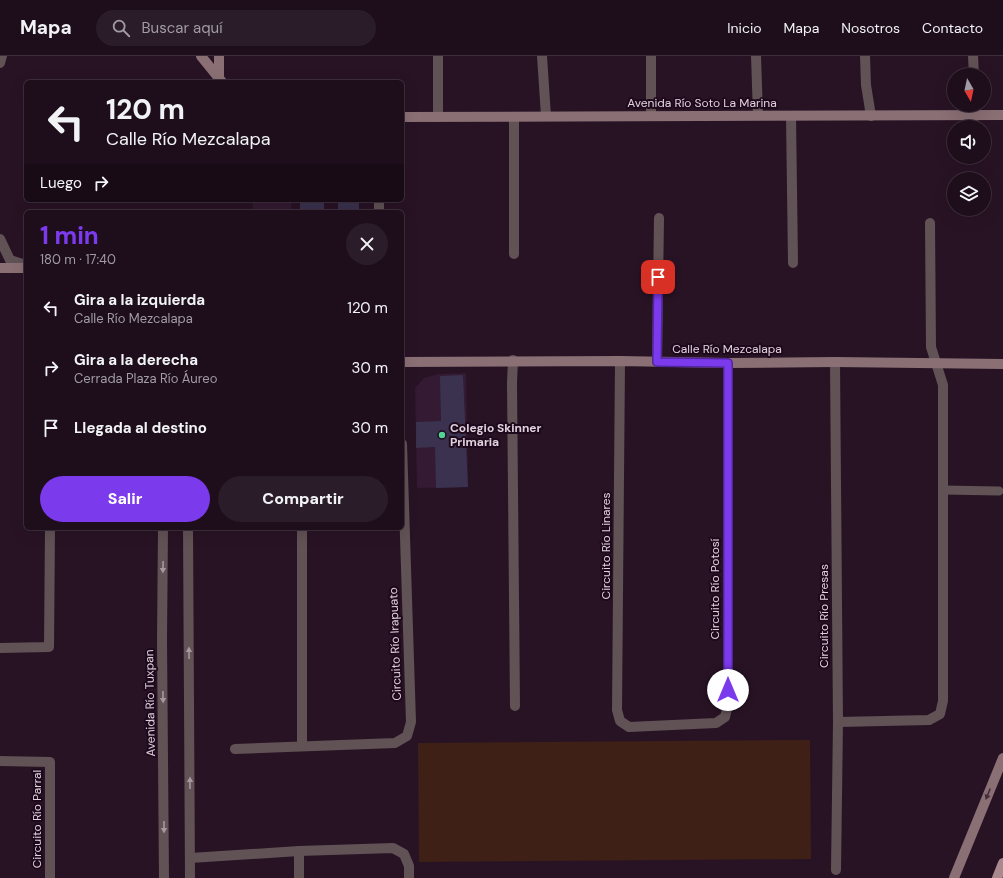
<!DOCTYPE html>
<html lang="es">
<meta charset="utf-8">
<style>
body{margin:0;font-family:"DM Sans",sans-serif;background:#2b1c29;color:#f1f3f6;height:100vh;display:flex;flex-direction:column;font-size:15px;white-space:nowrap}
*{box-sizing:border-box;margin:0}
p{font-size:13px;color:#a19ca3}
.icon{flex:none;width:22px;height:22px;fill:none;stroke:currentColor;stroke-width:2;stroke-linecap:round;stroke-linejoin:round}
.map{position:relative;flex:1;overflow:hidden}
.drawer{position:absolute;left:24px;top:154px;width:380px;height:320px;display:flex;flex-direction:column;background:#1e0e1c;border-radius:6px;box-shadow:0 4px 16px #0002,0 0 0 1px #3c2e3b}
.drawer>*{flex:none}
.guide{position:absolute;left:24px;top:24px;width:380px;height:122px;border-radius:6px;box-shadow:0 4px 16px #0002,0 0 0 1px #3c2e3b;background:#1e0e1c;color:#f1f3f6;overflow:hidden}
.needle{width:26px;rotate:171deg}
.fabs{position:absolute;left:947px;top:12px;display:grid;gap:8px}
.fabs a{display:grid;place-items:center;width:44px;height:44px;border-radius:50%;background:#1e0e1c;box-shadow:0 4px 16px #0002,0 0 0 1px #3c2e3b;font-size:20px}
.pin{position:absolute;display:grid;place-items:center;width:34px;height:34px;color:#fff;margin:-17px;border-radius:8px;box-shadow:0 2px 6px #0006}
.me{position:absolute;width:44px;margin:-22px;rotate:0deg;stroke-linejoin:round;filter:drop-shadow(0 0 3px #0008)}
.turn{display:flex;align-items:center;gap:14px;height:84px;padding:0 16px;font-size:18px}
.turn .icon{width:52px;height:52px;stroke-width:2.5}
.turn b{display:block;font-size:28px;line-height:34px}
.then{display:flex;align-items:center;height:38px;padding:0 16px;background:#0003;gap:8px;font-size:15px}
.round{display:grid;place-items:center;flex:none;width:42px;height:42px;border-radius:21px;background:#2b1c29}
.headline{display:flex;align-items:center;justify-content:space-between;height:68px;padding:0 16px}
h1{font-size:24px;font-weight:800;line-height:30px;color:#7c3aed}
.button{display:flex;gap:8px;margin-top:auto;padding:8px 16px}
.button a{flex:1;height:46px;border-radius:24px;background:#7c3aed;color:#fff;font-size:16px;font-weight:800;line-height:46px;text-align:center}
.button a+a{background:#2b1c29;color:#f1f3f6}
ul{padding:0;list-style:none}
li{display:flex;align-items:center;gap:12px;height:60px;padding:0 16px}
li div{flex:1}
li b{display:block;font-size:15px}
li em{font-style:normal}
header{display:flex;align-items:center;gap:24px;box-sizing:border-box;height:56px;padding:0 20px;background:#1e0e1c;border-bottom:1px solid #3c2e3b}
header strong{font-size:19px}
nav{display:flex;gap:22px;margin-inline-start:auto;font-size:14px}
.search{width:280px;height:36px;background:#2b1c29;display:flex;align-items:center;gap:10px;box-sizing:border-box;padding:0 14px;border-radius:22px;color:#a19ca3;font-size:15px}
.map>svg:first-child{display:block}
.built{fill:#341a32}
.green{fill:#3e2016}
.building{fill:#3b324f}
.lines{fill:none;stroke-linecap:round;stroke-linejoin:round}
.lane{stroke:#615255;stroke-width:9}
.street{stroke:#615255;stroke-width:10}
.secondary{stroke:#8a7075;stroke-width:10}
.primary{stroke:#a9888e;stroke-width:10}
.oneway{fill:#a798a0}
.oneway2{fill:#442d3b}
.route-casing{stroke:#51269a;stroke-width:10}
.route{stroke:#7c3aed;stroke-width:7}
.poi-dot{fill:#53d396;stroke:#1e091c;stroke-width:1.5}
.labels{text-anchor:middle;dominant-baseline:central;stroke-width:4;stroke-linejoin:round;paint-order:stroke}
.street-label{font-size:12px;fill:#e0d1dd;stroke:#1e091c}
.poi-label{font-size:12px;font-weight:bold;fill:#e0d1dd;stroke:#1e091c;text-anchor:start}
</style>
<header>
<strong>Mapa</strong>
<div class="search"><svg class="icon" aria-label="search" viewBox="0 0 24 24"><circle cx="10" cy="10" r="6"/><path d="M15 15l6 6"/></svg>Buscar aquí</div>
<nav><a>Inicio</a><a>Mapa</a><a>Nosotros</a><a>Contacto</a></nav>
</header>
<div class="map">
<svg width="1003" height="822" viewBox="0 0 1003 822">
<rect width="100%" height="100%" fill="#281325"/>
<g class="built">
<rect x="253" y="144" width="38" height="12"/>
<path d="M466,317L468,431L417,432L415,332L424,322L439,318Z"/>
</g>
<path class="green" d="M810,684L811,803L419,806L418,687Z"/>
<g class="building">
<path d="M300,144H324V153L300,154Z"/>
<rect x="338" y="144" width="21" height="10"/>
<path d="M463,319L468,431L436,432L435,391L416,392V366L441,365L440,320Z"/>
</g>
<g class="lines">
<path class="lane" d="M943,434L999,435"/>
<g class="street">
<path d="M542,0L546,60"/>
<path d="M756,0L758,59"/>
<path d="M865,0L866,29L871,60"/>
<path d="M973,0L974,19"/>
<path d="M0,7L2,0"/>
<path d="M975,49L976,60"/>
<path d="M651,60V0"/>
<path d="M791,60L793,207"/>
<path d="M438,61V0"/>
<path d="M514,61V198"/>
<path d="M379,144V156"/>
<path d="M0,183L10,204L26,209"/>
<path d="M513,304L512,327L515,650"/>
<path d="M620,305L617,654L620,665L629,671L716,667L725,661L728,649V307"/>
<path d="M657,306L659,162"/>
<path d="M835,306L838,666L836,814"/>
<path d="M163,472L162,584L164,822"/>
<path d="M188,472L190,822"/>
<path d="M302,472V690"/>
<path d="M0,592L49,591L50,472"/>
<path d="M838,666L929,664L940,658L943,645V329L931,291L930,167"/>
<path d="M235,693L395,687L407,680L411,666L402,388"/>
<path d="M0,705L50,706V822"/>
<path d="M299,795V822"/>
<path d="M190,802L299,795L393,792L404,798L409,810V822"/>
</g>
<g class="secondary">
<path d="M201,0L222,26"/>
<path d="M219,23V0"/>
<path d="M402,61L1003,59"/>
<path d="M0,212H26"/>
<path d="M402,306L620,305L728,307L835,306L1003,308"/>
<path d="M954,822L1003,702"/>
</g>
<path class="primary" d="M997,822L1003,807"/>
</g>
<defs><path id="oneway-solid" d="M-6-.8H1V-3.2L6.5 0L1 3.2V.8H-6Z"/></defs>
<g class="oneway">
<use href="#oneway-solid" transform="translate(163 511) rotate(91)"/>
<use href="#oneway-solid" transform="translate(189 597) rotate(-91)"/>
<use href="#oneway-solid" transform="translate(163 641) rotate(89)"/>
<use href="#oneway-solid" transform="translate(190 727) rotate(-90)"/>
<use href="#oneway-solid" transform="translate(164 771) rotate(90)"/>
</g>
<use class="oneway2" href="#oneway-solid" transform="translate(988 738) rotate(112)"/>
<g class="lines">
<g class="route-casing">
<path id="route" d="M658,221L657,306L728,307V634"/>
</g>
<use href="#route" class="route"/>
</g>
<circle class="poi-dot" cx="442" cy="379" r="4"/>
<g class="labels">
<g class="street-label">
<text x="702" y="47">Avenida Río Soto La Marina</text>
<text x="727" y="293">Calle Río Mezcalapa</text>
<text transform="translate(606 490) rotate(-90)">Circuito Río Linares</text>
<text transform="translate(715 533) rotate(-90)">Circuito Río Potosí</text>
<text transform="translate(824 560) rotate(-90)">Circuito Río Presas</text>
<text transform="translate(395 588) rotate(-92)">Circuito Río Irapuato</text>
<text transform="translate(150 647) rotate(-91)">Avenida Río Tuxpan</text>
<text transform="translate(37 763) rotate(-90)">Circuito Río Parral</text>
</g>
<g class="poi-label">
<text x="450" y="372">Colegio Skinner<tspan x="450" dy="14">Primaria</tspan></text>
</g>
</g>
</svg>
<div class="fabs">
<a><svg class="needle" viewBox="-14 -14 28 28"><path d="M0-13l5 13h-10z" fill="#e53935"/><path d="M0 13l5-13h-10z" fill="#a19ca3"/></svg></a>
<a><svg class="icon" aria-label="sound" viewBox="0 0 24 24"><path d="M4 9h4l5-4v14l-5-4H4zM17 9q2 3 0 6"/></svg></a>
<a><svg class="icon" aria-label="layers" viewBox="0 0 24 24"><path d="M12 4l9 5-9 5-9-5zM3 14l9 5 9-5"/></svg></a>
</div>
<div class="pin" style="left:658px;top:221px;background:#d93025"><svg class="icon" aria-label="arrive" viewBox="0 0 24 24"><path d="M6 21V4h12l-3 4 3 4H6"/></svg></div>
<svg class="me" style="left:728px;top:634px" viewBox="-20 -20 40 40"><circle r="19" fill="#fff"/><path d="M0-13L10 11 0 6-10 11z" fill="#7c3aed"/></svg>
<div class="guide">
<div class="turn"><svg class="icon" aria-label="left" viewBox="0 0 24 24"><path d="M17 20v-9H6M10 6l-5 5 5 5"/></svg><div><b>120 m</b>Calle Río Mezcalapa</div></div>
<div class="then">Luego<svg class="icon" aria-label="right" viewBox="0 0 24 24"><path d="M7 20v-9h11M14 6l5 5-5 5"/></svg></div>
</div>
<section class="drawer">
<div class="headline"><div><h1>1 min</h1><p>180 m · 17:40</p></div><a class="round"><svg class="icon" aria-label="close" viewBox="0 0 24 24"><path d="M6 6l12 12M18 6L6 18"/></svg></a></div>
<ul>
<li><svg class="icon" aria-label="left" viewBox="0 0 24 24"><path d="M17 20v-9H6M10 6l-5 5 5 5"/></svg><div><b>Gira a la izquierda</b><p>Calle Río Mezcalapa</p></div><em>120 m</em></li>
<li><svg class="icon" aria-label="right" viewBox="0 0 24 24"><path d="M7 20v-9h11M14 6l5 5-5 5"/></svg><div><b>Gira a la derecha</b><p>Cerrada Plaza Río Áureo</p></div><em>30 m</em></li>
<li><svg class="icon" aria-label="arrive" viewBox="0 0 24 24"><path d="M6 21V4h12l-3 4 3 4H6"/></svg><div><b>Llegada al destino</b></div><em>30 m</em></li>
</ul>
<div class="button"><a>Salir</a><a>Compartir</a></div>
</section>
</div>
